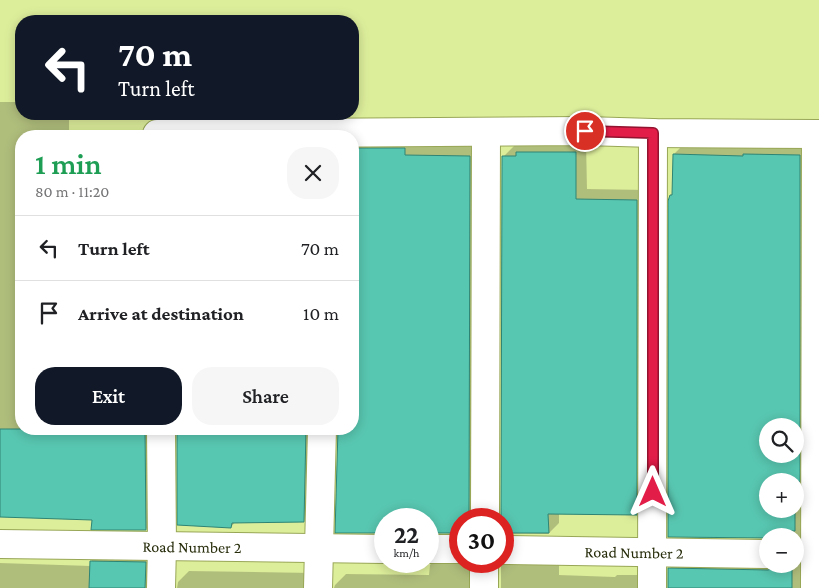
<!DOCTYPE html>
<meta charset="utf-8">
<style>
body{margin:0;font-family:"Crimson Pro",serif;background:#f6f6f6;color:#202124;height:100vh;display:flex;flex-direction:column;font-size:19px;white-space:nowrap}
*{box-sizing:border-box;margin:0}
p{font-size:16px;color:#757577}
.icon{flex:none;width:28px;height:28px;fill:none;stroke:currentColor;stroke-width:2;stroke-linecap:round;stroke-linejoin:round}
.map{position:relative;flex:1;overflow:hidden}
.details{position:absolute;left:15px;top:130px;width:344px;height:305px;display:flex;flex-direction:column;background:#fff;border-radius:20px;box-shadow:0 2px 12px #0003}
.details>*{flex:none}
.top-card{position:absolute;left:15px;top:15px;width:344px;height:105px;border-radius:20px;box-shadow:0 2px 12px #0003;background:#111827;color:#fff;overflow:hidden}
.controls{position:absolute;left:759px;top:418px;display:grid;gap:10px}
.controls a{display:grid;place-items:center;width:45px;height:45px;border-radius:50%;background:#fff;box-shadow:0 2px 12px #0003;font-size:25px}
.speed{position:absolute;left:374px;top:508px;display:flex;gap:10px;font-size:25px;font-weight:700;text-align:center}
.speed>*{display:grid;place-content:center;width:65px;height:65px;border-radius:50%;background:#fff;box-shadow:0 2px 12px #0003;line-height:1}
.speed small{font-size:12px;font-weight:400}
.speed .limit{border:8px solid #d22;background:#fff;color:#111}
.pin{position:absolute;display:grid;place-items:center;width:42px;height:42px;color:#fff;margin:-21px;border:2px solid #fff;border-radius:50%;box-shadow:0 1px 5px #0007}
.me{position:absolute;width:55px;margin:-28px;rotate:0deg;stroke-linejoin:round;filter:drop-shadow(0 0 4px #0008)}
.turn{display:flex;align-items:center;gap:18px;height:105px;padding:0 20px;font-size:22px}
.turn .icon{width:65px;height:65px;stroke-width:2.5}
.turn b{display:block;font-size:35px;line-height:42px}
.round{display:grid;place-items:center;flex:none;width:52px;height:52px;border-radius:20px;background:#f6f6f6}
.head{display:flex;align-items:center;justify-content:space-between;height:85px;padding:0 20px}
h1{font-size:30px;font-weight:600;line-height:38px;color:#1e9e55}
.cta{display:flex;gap:10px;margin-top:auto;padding:10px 20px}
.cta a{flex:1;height:58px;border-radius:20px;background:#111827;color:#fff;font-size:20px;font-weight:600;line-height:58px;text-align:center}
.cta a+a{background:#f6f6f6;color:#202124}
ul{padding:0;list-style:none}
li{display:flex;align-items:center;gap:15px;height:65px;padding:0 20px;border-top:1px solid #e0e0e0}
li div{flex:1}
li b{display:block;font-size:19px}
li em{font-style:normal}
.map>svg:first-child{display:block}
.shadow{fill:#0003;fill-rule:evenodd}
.building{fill:#58c7b1;stroke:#2e8474;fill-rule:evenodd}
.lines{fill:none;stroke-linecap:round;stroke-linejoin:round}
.minor-casing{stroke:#98a756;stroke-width:30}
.minor{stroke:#fff;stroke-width:28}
.route-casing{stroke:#92132f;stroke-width:12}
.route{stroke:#e11d48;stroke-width:9}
.labels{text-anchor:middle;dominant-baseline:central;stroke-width:4.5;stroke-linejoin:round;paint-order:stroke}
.street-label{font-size:16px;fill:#272c0a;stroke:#eafba8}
</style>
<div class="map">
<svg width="819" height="588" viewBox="0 0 819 588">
<rect width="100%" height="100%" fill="#ddee9b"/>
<g class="shadow">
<path d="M0,102H21V114H69V136H21V429H156L157,518L146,529L93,519L0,517Z"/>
<path d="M352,138L481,145L486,519H460V532H428V519H385V532L336,531L339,429H352Z"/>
<path d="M529,141H586L587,189L648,190L647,503L636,514L559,513V523L548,534L502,533L503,157L514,146H524Z"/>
<path d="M685,143L811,145L815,588H669V569L680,558L768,564H795V536H768L671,195L674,192V154ZM768,426H795V454H768ZM768,481H795V509H768Z"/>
<path d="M178,429H317L315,510L304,521H236L231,527L179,524Z"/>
<path d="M102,551H156L161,588H0V563L91,566V561Z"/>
<path d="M440,554L460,561H479L484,588H334L335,585L346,574L429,575L430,565Z"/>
<path d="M512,555L559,556V575L615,577L617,575H647L652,588H501V566Z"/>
<path d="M189,571L313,573L318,588H177L178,582Z"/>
</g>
<g class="building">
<path d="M352,148H405V155L470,156L469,519H460V533H428V519H385V533H335L338,429H352Z"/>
<path d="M516,152H576V199L637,200V515L548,514L549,533H502V519H501L502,156H516Z"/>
<path d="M673,154L743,156V154L800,155V482L768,481V509H795V531H790L791,536H768V538L668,537V201L670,195H672ZM768,426H795V454H768Z"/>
<path d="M0,429H145L146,530H91L92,520L0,517Z"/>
<path d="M177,429H306L304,522L232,523L231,528L177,525Z"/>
<path d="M90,561L146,562L145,588H89Z"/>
<path d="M780,564H792V588H668V568L768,570L775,568Z"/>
</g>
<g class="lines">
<g class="minor-casing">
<g id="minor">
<path d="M157,136V134L585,131L653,133L819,134"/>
<path d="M161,429L162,546L161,588"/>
<path d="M485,519L486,132"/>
<path id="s1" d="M0,544L385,549"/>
<path d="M428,549H460"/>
<path id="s2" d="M502,550L768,554"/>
<path d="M318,588L322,429"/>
<path d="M484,588V561"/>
<path d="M652,588L653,133"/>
<path d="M815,588L816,134"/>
</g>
</g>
<use href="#minor" class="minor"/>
</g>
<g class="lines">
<g class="route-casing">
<path id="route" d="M585,131L653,133V492"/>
</g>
<use href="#route" class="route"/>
</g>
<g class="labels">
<g class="street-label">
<text stroke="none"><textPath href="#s1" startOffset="192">Road Number 2</textPath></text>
<text stroke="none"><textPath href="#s2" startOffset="132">Road Number 2</textPath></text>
</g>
</g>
</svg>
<div class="controls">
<a><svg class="icon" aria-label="search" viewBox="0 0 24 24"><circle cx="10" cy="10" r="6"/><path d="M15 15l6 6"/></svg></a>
<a>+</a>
<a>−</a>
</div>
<div class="speed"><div>22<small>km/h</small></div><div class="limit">30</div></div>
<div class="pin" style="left:585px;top:131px;background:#d93025"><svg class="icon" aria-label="arrive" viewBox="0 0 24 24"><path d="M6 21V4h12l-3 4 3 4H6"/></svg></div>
<svg class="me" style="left:653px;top:492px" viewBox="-20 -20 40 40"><path d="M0-17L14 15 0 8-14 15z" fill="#e11d48" stroke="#fff" stroke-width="4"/></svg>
<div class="top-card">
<div class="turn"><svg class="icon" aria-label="left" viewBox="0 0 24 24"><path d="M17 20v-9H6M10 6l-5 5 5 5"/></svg><div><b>70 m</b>Turn left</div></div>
</div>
<section class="details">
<div class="head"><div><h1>1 min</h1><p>80 m · 11:20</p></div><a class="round"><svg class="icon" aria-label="close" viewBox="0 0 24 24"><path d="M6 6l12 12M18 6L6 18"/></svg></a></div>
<ul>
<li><svg class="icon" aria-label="left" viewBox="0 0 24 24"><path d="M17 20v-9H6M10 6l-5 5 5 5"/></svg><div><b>Turn left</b></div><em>70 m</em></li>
<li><svg class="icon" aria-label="arrive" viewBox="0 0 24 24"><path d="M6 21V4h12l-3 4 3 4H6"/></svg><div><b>Arrive at destination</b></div><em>10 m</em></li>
</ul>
<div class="cta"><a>Exit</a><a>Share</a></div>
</section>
</div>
